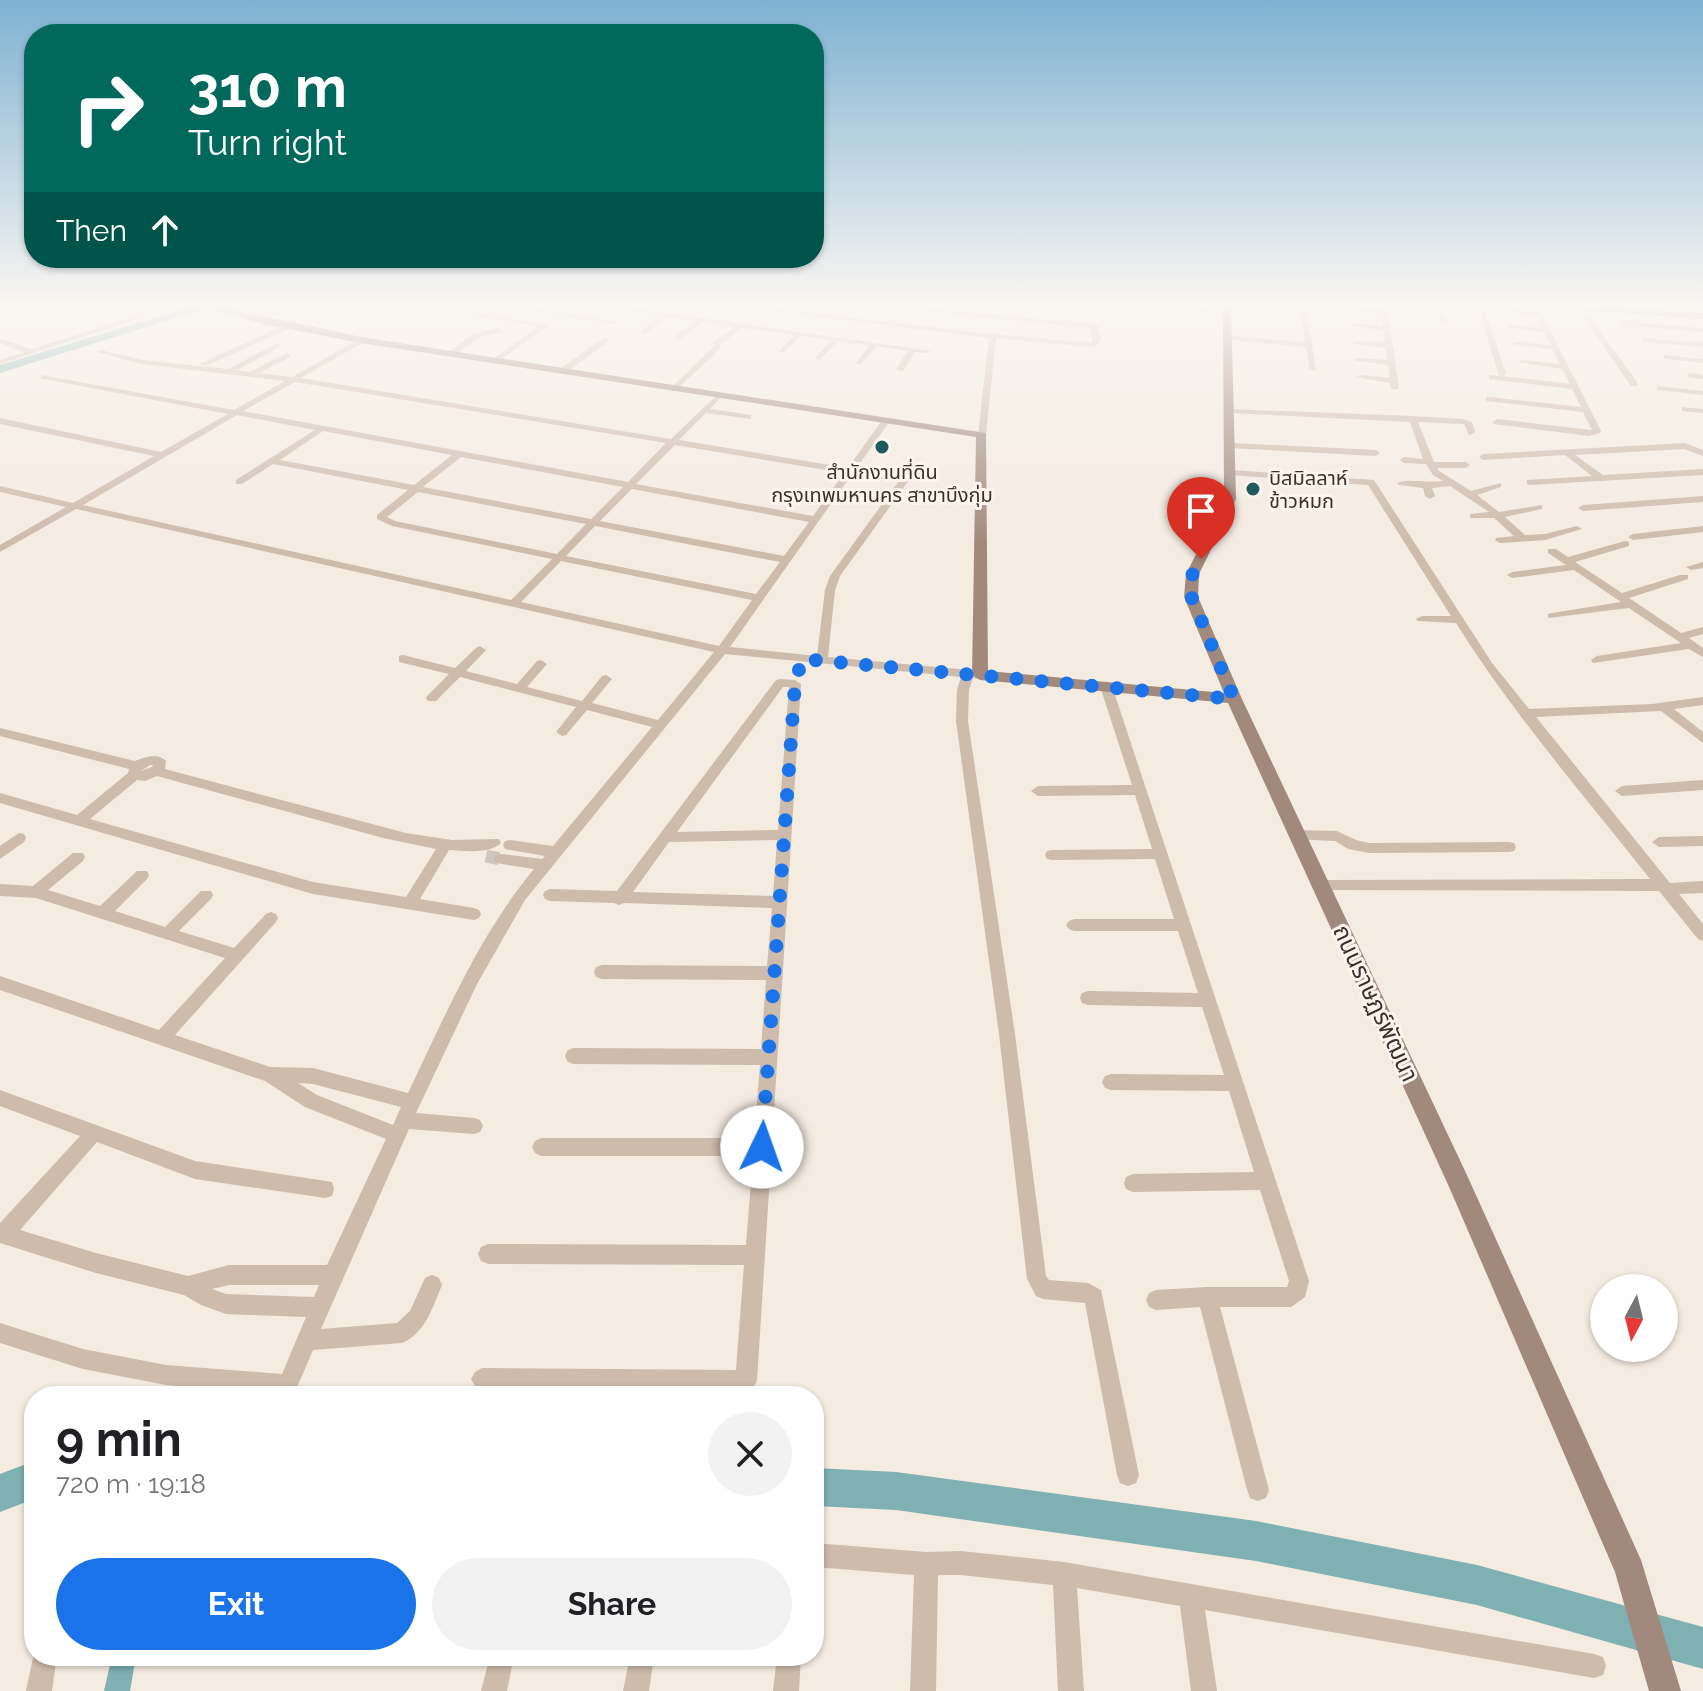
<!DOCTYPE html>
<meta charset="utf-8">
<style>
body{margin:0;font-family:Raleway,"Noto Sans Thai",sans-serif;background:#f2f2f2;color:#202124;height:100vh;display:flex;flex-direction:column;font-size:30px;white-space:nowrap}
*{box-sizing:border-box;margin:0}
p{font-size:26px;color:#757577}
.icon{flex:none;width:44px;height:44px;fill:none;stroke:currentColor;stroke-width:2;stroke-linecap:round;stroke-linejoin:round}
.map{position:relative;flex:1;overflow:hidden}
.panel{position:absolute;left:24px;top:1386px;width:800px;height:280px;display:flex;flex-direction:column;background:#fff;border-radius:32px;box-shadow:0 2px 6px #0004}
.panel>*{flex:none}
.banner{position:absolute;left:24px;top:24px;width:800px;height:244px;border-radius:32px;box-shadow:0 2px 6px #0004;background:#00695c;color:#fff;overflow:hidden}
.needle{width:52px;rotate:187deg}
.tools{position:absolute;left:1590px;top:1274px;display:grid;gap:16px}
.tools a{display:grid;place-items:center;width:88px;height:88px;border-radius:50%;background:#fff;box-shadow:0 2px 6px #0004;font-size:40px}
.pin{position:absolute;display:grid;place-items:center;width:68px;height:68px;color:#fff;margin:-82px -34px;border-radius:50% 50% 50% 0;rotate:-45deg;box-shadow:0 0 8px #0007}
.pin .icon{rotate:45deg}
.me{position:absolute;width:88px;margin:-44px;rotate:3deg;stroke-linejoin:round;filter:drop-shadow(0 0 6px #0008)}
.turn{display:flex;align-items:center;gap:28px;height:168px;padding:0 32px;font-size:36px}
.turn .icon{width:104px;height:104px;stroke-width:2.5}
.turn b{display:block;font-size:56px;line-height:68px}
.then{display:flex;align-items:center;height:76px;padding:0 32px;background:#0003;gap:16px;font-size:30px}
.round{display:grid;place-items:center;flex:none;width:84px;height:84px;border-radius:42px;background:#f2f2f2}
.headline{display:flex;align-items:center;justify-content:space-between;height:136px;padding:0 32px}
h1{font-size:48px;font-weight:700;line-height:60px}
.cta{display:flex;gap:16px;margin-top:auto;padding:16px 32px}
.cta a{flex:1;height:92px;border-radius:48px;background:#1a73e8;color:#fff;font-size:32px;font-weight:700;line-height:92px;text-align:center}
.cta a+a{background:#f2f2f2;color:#202124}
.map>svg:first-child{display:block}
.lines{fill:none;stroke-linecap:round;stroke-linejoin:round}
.canal{fill:#7fb0b2;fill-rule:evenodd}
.river{fill:#7fb0b2;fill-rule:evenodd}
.street-tunnel{stroke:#cfc6bd;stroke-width:13;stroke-dasharray:13 7;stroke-linecap:butt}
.street{fill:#cdbbac;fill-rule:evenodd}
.secondary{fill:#a18a7d;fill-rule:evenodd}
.route{stroke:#1a73e8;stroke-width:14;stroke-dasharray:0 25.2}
.poi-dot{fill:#1f5a5e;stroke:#fbf5ee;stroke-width:3}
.labels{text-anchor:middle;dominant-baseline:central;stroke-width:6;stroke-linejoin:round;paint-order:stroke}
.far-poi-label{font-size:20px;fill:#3b302b;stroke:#fbf5ee}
.street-label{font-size:24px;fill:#3b302b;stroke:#fbf5ee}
</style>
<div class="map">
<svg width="1703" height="1691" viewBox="0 0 1703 1691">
<rect width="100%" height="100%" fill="#f4ebe1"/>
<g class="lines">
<path class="canal" d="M112,1656H136L130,1691H104Z"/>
<g class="river">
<path d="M194,306H213L0,373V365Z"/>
<path d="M34,1461V1499L0,1512V1474Z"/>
<path d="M814,1468L896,1472L1256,1521L1477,1565L1703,1627V1669L1477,1605L1256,1561L896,1510L814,1506Z"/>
</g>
<path class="street-tunnel" d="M486,856L501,859"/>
<g class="street">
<path d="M122,306H131L149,315L0,364V360L25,352L0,343V339L32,349L140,315Z"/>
<path d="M417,306H434L549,325L496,363H493V359L539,326Z"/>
<path d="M495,306H514L619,322L615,324Z"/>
<path d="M598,306H617L931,351L927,353L915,352L903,371H900L896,369L908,351L877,346L860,365L856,363L870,345L838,341L819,360L815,358L831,340L801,336L783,353L779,351L794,335L742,328L720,345V349L675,391H672V387L713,347V342L735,327L703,322L679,340H676V336L695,321L668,317L644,335L641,331L660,316Z"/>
<path d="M729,306H751L993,334L1092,343L1091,328L867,306H894L1094,324L1098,326L1101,340L1094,347L996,338L986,435L982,438L978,435L989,338Z"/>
<path d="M1147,306H1174L1230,313L1227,315Z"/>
<path d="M1300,306H1306L1316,371L1309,369L1306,347L1228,340L1224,338L1228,336L1305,342Z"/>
<path d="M1381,306H1387L1399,388L1395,390L1391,388L1390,383L1356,377L1360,375L1390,378L1388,365L1353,360L1357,358L1387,360L1386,348L1351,343L1355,341L1385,343L1384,331L1350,325L1354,323L1383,326L1382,315L1346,309L1349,307L1381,310Z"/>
<path d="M1435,306H1441L1447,323H1441Z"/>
<path d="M1478,306H1484L1506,374L1503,376L1570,384L1562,369L1518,362L1522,360L1560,364L1553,350L1512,344L1516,342L1551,345L1545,333L1507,327L1511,325L1542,328L1537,317L1504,311L1507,309L1535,312L1532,306H1538L1601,431L1600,433L1589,436L1494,424L1493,422L1497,419L1592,430L1583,412L1486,401V397H1489L1581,407L1572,389L1489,379V375L1499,376Z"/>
<path d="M1576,306H1582L1637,382V386H1631Z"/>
<path d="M1641,306H1648L1652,313L1647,314Z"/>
<path d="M1619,321L1703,328V332L1622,325Z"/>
<path d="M285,325L292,327L206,366L199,364Z"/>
<path d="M498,328L501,332L480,337L453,356L446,354L474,333Z"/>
<path d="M361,338L365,340L364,342L301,378L671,439L719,393L723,395L710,409L751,415V419L706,413L679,440L848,468L883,419L890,421L856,469L904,477L909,480L840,576L835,590L828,657L980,671L986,675L980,679L973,678L969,690L968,721L1015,1034L1046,1276L1049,1280L1088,1283L1101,1290L1139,1475L1136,1483L1128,1486L1120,1483L1117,1475L1085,1303L1043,1299L1036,1296L1027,1279L999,1034L956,721L957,690L961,677L725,654L525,900L477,984L416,1113L474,1118L480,1120L483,1126L480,1132L474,1134L409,1129L321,1329L397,1323L410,1311L425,1278L432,1275L439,1278L442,1285C433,1306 425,1334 402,1343L313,1350L295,1392L288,1396L166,1385L83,1369L0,1343V1323L83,1349L166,1365L282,1374L306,1317L226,1314L201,1305L184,1295L96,1273L0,1243V1223L80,1136L0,1106V1090L195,1161L332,1182L334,1189L332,1196L325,1198L195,1179L97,1142L20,1230L96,1253L188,1276L229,1265H327L386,1139L305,1107L265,1081L0,990V976L159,1030L225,958L36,898L0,896V884L33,886L73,853H83L85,857L83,861L48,890L100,906L137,871H147L149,875L147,879L115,911L165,927L201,891H211L213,895L211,899L179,931L234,948L266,914L271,912L276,914L278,918L276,922L175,1035L270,1067L313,1068L408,1093C445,1016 479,935 534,869L496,863L494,859L496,855L501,854L542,859L545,856L505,849L503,845L505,841L510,840L553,846L652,727L587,710L566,735L562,736L556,732L576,707L460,677L436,701H428L426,698L428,695L449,674L399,662V656L403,655L455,668L476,648L480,646L486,650L466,671L517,684L537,661L541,660L547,664L527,687L582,701L602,676L606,675L612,679L592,703L658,720L714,652L76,509L0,552V545L66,507L0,492V486L73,503L154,456L0,424V418L161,452L228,414L44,379H41V375L234,410L285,381L142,364L97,352L101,350L142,360L228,369L277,343L281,345L280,347L237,370L249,372L287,353L291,355L290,357L259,373L292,377ZM295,382L666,443L628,482L243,411ZM237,415L315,430L236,480V484H242L273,464L408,490L377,515V519L392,526L552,559L511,600L83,505ZM323,431L452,455L414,485L280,460ZM675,445L844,473L813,516L636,484ZM461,457L623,487L591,519L423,487ZM852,474L898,482L830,576L825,590L817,656L730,647ZM632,489L809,522L784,556L600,521ZM418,492L586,524L557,554L395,521L387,517ZM595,526L780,562L756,594L566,556ZM561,561L752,600L719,646L521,602ZM298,1083L313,1084L401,1107L393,1125L317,1095ZM229,1285H319L314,1297L226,1294L212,1289Z"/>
<path d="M603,338L610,340L566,373H560V369Z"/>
<path d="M1643,338L1703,343V347L1646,342H1643Z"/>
<path d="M1664,355L1703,359V363L1667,359H1664Z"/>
<path d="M1691,373L1703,375V379L1688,377L1687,375Z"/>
<path d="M1657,386L1703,391V395L1660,390H1657Z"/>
<path d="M1682,407L1703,409V413L1682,411Z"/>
<path d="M1228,409L1413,416L1463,419L1472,422L1475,432L1471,435L1468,434L1465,425L1462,424L1418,422L1434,462H1466L1470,465L1466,468H1437L1439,471L1471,491L1501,483V487L1477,495L1499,512L1542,505V509L1505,517L1525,535L1545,534L1577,526L1582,529L1545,540L1500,543L1495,540L1496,538L1514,536L1494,518H1470V514L1489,512L1450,486L1432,488L1435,496L1430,499L1425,496L1423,488L1399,485L1397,483C1407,478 1429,483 1443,481L1433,475L1426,464L1404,463L1400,460L1404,457L1423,459L1410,422L1231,413H1228Z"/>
<path d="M1232,443L1376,450L1380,453L1376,456L1229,448L1228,446Z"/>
<path d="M1685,443L1703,450V456L1684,449L1575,455L1603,475L1703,469V475L1530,485L1527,484V480L1592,476L1565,455L1483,460L1479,457L1483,454Z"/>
<path d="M1232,470L1374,480L1492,663L1529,709L1652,704L1703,697V705L1674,709L1703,732V743L1661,711L1536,717L1670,883L1703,881V893L1679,894L1703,924V941L1698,939L1659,891L1318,890L1316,886L1318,882L1323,880L1650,879C1583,794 1513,714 1456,623L1418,621L1416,619L1422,616H1451L1368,485L1229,475V471Z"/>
<path d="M1703,496V502L1583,511L1578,508L1583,505Z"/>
<path d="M1703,526V532L1633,540L1628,537L1633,534Z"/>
<path d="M1625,541L1629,542V546L1575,562L1622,593L1680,575H1688V579L1629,598L1681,633L1703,627V634L1689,638L1703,648V657L1689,649L1593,663L1591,660L1597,656L1681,643L1629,608L1548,618V614L1552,613L1621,602L1574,570L1512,578L1507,575L1512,572L1566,565L1548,553V549H1556L1568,557Z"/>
<path d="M1703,562V568L1691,570L1686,567Z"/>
<path d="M780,679L795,680L801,684L757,1381L753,1388L746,1392L482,1390L475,1386L471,1379L475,1372L482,1368L736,1370L744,1265L488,1264L481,1261L478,1254L481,1247L488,1244L746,1245L753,1156H541L535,1153L532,1147L535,1141L541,1138H754L760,1065L573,1064L567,1061L565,1056L567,1051L573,1048L761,1049L766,980L602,979L596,977L594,972L596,967L602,965L767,966L772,908L624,903L619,905L614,903L550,901L545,899L543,895L545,891L550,889L617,891L776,680ZM783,687H789L778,830L677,832ZM777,840L773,896L633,892L669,842Z"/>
<path d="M1106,682L1112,686L1309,1281L1305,1297L1291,1307H1220L1269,1490L1266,1498L1258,1501L1250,1498L1247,1490L1200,1307L1156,1310L1149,1307L1146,1300L1149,1293L1156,1290L1207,1287H1287L1289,1281L1260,1190L1133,1192L1126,1189L1124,1183L1126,1177L1133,1174L1254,1172L1229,1091L1111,1090L1105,1088L1102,1082L1105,1076L1111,1074L1224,1075L1202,1007L1088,1005L1082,1003L1080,998L1082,993L1088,991L1198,993L1178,931H1074L1069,929L1066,925L1069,921L1074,919H1174L1155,859L1052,860L1047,859L1045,855L1047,851L1052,850L1152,849L1135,795L1038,796L1031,791L1038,786L1132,785L1100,686Z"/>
<path d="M0,728L135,761C145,757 158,752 166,761L165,769L406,833L452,840L499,839L501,843C490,854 465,851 449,850L420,899L474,908L479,910L481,914L479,918L474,920L313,894L0,803V793L77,815L128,773L129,769L0,736ZM150,765H153L152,767L141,771ZM157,776L383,838L436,849L406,897L313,882L90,819L137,780L145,781Z"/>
<path d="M1703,780V790L1622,796L1615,791L1622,786Z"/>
<path d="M1297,830L1337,831L1356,840L1369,843L1509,842L1514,843L1516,847L1514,851L1509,852L1369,853L1348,849L1335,841L1292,839L1290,835L1292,831Z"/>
<path d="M19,833L24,834L26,838L24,842L0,859V846Z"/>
<path d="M1703,836V846L1659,847L1652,842L1659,837Z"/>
<path d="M814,1543L926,1552L961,1551L1064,1562L1594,1654L1603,1657L1606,1666L1603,1675L1594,1678L1205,1610L1217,1691H1191L1180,1606L1077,1588L1084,1691H1058L1053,1585L961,1575H938L936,1691H910L914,1575L814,1567Z"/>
<path d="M34,1653V1656H57L52,1691H26Z"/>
<path d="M490,1656H514L507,1691H481Z"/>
<path d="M630,1656H654L649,1691H623Z"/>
<path d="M777,1656H801L799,1691H773Z"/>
</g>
<g class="secondary">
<path d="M202,306H217L361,337L986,433L988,671L1224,693L1184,597L1186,574L1224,499L1223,306H1231L1236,499L1199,574L1198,597L1242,699L1466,1173L1641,1560L1681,1691H1649L1615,1572L1450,1189L1228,703L980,680L972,675L976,437L361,343L263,324Z"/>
<path d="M1566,306L1703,313V319L1570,309Z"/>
</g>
</g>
<linearGradient id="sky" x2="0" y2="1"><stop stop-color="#7eb2d2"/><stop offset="0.56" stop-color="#faf6f2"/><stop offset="1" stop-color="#faf6f2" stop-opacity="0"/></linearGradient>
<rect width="1703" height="543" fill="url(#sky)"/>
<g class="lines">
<path class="route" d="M762,1147L795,684L802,659L1234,699L1189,591V581L1201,559"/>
</g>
<g class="poi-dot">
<circle cx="882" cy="447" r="8"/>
<circle cx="1253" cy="489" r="8"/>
</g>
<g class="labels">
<g class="far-poi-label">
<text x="882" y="472">สำนักงานที่ดิน<tspan x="882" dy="23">กรุงเทพมหานคร สาขาบึงกุ่ม</tspan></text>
<text x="1269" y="478" text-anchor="start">บิสมิลลาห์<tspan x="1269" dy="23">ข้าวหมก</tspan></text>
</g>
<g class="street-label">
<text transform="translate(1376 1003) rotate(65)">ถนนราษฏร์พัฒนา</text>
</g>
</g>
</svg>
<div class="tools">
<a><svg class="needle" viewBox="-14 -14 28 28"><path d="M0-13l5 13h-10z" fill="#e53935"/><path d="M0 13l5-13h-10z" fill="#757577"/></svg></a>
</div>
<div class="pin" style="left:1201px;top:559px;background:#d93025"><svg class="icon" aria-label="arrive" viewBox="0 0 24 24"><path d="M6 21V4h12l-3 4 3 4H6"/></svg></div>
<svg class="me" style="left:762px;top:1147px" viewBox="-20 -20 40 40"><circle r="19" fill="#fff"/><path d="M0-13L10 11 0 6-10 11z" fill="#1a73e8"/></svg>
<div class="banner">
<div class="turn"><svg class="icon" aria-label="right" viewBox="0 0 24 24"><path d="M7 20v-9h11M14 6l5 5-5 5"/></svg><div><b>310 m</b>Turn right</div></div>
<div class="then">Then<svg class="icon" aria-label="ahead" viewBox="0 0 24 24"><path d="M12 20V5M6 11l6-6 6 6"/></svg></div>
</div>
<section class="panel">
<div class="headline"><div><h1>9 min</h1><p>720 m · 19:18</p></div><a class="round"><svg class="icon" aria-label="close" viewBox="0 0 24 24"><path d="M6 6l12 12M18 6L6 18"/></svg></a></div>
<div class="cta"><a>Exit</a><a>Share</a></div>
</section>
</div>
